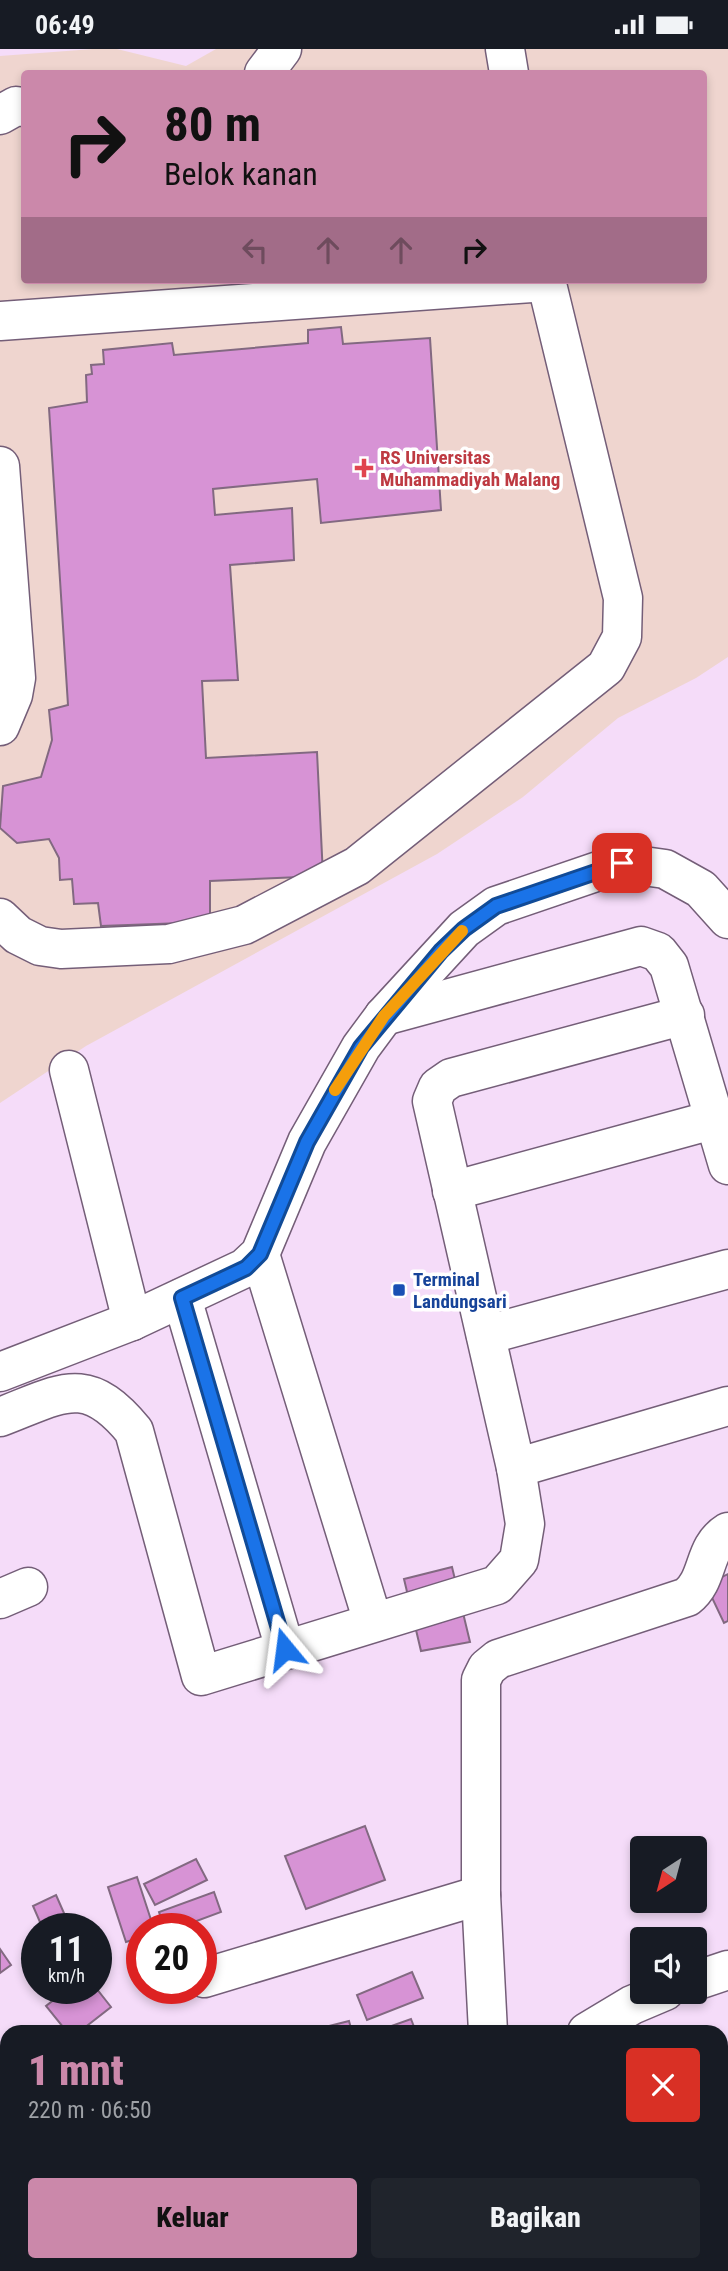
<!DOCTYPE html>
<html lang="id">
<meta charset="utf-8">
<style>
body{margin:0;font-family:"Roboto Condensed",sans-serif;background:#20242c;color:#f1f3f6;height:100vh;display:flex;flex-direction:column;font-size:26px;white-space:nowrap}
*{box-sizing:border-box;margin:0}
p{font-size:23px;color:#9ea1a6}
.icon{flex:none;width:38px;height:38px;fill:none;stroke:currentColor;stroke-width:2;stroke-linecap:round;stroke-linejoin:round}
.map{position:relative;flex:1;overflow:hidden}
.details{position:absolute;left:0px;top:1976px;width:728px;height:247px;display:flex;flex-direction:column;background:#171b24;border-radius:21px 21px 0 0;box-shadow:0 4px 10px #0003}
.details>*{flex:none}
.banner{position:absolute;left:21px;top:21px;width:686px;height:214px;border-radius:7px;box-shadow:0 4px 10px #0003;background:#cb88aa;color:#111;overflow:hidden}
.needle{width:46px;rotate:216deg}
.buttons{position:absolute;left:630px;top:1787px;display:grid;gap:14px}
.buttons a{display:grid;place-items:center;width:77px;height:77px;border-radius:7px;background:#171b24;box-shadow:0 4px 10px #0003;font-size:35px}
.speed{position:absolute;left:21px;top:1864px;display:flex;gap:14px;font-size:35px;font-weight:700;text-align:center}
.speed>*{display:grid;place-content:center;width:91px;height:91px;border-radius:50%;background:#171b24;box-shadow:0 4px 10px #0003;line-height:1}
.speed small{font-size:18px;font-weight:400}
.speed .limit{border:10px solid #d22;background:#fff;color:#111}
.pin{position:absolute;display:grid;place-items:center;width:60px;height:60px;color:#fff;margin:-30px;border-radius:14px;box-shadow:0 4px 10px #0006}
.me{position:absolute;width:77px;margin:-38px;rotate:344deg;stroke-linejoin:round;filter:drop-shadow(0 0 5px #0008)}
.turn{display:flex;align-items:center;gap:24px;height:147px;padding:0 28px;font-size:32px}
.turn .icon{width:91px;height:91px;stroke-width:2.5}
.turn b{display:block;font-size:49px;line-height:60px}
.lanes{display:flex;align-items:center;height:66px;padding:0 28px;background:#0003;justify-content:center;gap:35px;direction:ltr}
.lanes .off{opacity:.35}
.round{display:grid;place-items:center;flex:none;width:74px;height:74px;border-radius:7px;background:#20242c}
.summary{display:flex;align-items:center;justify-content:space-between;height:119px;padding:0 28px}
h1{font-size:42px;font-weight:800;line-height:52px;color:#cb88aa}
.action{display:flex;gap:14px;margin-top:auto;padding:14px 28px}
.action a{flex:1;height:80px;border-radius:7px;background:#cb88aa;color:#111;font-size:28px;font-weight:800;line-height:80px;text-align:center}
.action a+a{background:#20242c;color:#f1f3f6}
.status{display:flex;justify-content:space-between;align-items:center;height:49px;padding:0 35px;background:#171b24;direction:ltr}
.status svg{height:19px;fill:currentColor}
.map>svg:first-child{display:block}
.medical{fill:#efd5cf;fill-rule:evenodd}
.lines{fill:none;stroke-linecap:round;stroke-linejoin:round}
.stream{stroke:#95b8f5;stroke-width:10}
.building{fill:#d793d5;stroke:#826981;stroke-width:2}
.minor-casing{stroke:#745e78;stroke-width:41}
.major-casing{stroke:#745e78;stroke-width:41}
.minor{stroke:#fff;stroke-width:38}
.major{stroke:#fff;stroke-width:38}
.route-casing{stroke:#114b97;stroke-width:18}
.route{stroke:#1a73e8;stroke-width:12}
.slow{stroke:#f59e0b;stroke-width:12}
.health-dot{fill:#e0444e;stroke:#fff;stroke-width:2.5}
.transit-dot{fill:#1a4fb4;stroke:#fff;stroke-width:2.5}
.labels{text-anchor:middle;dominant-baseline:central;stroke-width:7;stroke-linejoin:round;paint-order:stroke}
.health-label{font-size:19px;font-weight:bold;fill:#be3a42;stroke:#fff;text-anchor:start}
.transit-label{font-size:19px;font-weight:bold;fill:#164399;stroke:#fff;text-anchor:start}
</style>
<div class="status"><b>06:49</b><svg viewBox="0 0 49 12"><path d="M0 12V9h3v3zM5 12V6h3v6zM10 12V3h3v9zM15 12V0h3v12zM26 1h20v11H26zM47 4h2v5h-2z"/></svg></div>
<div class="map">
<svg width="728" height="2222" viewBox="0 0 728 2222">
<rect width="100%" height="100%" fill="#f5dcf9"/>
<path class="medical" d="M93,0H117L186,17L216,0H728V608L696,629L618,669L523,748L437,805L86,997L0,1054V7ZM24,24H704V231H24Z"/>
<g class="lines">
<path class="stream" d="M506,2216L510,2222"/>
</g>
<g class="building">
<path d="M341,278L343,295L430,289L441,461L321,474L317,430L213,440L215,466L292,459L294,511L230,516L238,631L202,632L206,709L317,703L323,827L210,832V873L101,877L98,854L74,855L72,830L60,831L59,809L49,790L17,794L0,779L3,737L41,728L52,691L49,661L68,656L49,359L87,353L86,326L92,325L91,316L104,315L103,301L172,294L174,306L308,294V281Z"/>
<path d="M452,1518L470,1593L421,1602L404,1530Z"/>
<path d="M728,1525V1572L724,1574L706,1536Z"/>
<path d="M365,1777L385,1831L306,1860L285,1807Z"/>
<path d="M196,1810L207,1831L155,1856L144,1835Z"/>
<path d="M137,1828L154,1880H142V1888L126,1893L108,1838Z"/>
<path d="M214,1843L221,1863L175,1880H165L159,1863Z"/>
<path d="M56,1846L71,1880H43L33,1857Z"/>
<path d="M0,1900L11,1916L0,1924Z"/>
<path d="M412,1923L423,1949L367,1971L357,1946Z"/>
<path d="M69,1939H96L111,1958L79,1983H67L46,1957Z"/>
<path d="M411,1970L416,1983H381L380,1981Z"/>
<path d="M349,1972L352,1983H317V1980Z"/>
<path d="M721,2143L728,2155V2167L721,2170Z"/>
</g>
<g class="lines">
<g class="minor-casing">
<g id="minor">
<path d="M505,0L509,24"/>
<path d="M264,24L282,0"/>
<path d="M0,66L16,57L24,58"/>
<path d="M0,272L546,233"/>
<path d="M0,417L16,629L13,646L0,677"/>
<path d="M0,869L18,886L40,897L61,900L169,895L244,876L357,817L606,618L622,588L623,549L546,231"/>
<path d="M384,967L641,897L658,903L669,917L728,1116"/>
<path d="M69,1021L132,1272"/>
<path d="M452,1142L716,1070"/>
<path d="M260,1205L373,1573"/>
<path d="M182,1249L285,1600"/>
<path d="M486,1286L728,1220"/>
<path d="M0,1323L132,1272L245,1219L260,1205L307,1093L361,998L384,967L464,880L496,857L622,814L665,820L701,840L728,870"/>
<path d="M0,1368C61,1345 86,1323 134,1382L201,1627L497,1536L519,1511L525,1475L516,1419L432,1052L438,1038L451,1029L685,966"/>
<path d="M516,1419L728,1357"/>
<path d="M0,1550L28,1538"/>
<path d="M204,1929L481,1846"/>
<path d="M695,1932L728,1921"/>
<path d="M488,1983L481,1846V1631L487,1619L498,1610L687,1548C710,1530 702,1499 728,1483"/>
<path d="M587,1983L632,1956L665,1942"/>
<path d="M153,2222L166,2216"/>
</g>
</g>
<g class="major-casing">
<g id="major">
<path d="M0,2055L7,2068"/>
<path d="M85,2216L88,2222"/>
</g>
</g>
<use href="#minor" class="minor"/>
<use href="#major" class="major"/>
</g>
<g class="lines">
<g class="route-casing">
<path id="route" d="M285,1600L182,1249L246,1219L260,1205L307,1093L361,998L441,902L464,880L496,857L622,814"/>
</g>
<use href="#route" class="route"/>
<path class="slow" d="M335,1041L384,967L462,882"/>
</g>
<path class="health-dot" d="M360.5 408.5h7v7h7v7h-7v7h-7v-7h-7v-7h7z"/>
<rect class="transit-dot" x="392" y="1234" width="14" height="14" rx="3.5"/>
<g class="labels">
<g class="health-label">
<text x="380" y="408">RS Universitas<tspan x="380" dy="22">Muhammadiyah Malang</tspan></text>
</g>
<g class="transit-label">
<text x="413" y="1230">Terminal<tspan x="413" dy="22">Landungsari</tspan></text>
</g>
</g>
</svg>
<div class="buttons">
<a><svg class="needle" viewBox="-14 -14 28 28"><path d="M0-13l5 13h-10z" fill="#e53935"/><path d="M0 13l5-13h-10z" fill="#9ea1a6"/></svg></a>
<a><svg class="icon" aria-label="sound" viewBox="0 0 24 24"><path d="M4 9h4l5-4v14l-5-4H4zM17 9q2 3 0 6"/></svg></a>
</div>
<div class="speed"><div>11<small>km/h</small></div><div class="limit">20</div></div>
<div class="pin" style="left:622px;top:814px;background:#d93025"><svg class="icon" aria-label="arrive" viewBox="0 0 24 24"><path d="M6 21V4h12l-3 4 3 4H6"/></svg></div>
<svg class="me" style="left:285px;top:1600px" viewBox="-20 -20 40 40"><path d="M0-17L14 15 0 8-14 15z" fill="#1a73e8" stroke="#fff" stroke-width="4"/></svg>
<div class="banner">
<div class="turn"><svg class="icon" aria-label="right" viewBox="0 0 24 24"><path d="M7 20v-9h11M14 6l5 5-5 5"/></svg><div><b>80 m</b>Belok kanan</div></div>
<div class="lanes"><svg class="icon off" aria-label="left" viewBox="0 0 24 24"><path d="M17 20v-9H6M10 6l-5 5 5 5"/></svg><svg class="icon off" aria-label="ahead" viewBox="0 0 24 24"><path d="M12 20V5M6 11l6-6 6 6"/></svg><svg class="icon off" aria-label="ahead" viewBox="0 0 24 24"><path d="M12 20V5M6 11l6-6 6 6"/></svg><svg class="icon" aria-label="right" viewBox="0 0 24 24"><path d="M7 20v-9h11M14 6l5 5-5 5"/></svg></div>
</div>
<section class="details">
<div class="summary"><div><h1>1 mnt</h1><p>220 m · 06:50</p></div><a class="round" style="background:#d93025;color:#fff"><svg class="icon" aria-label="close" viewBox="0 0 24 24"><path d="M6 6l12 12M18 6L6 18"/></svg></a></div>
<div class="action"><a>Keluar</a><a>Bagikan</a></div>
</section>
</div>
